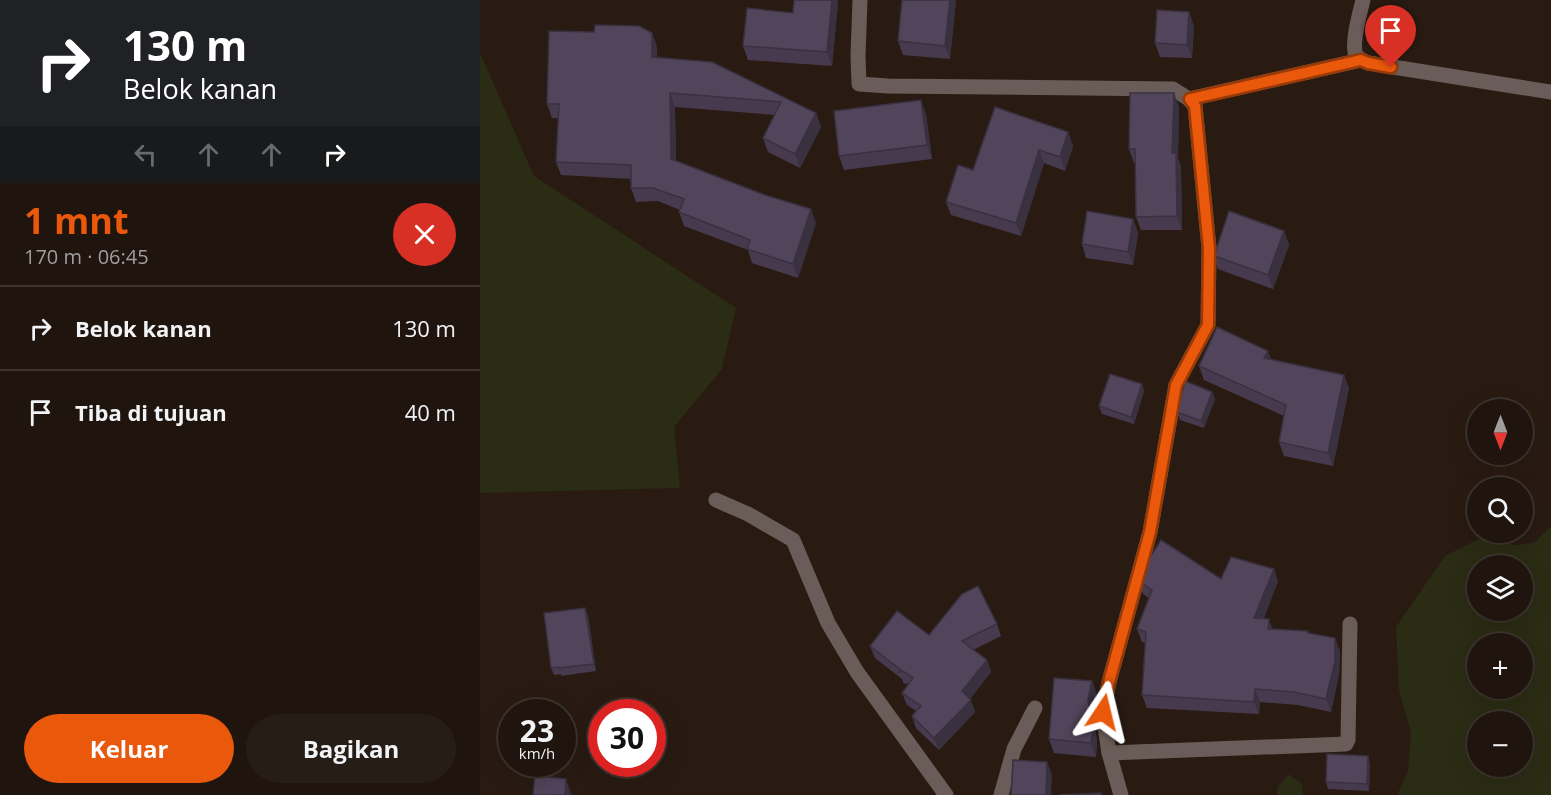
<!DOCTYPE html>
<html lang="id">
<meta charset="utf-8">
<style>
body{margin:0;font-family:"Open Sans",sans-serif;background:#271d17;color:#f1f3f6;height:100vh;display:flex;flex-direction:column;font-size:22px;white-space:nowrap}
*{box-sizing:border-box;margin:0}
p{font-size:20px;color:#a19e9e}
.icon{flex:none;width:33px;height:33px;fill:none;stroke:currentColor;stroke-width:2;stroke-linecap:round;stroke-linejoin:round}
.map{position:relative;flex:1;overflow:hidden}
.sheet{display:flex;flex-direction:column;background:#1f140e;width:480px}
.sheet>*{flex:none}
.hud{background:#202124;color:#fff;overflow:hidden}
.needle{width:39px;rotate:180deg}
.controls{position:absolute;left:987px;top:399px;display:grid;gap:12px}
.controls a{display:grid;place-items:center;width:66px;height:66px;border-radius:50%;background:#1f140e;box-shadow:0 6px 24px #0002,0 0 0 2px #3c332e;font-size:30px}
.speed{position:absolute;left:18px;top:699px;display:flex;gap:12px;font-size:30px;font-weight:700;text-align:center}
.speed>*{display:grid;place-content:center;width:78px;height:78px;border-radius:50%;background:#1f140e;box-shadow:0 6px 24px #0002,0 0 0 2px #3c332e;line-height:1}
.speed small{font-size:15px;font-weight:400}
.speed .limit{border:9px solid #d22;background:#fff;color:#111}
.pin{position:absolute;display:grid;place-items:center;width:51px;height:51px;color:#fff;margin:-62px -26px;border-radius:50% 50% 50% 0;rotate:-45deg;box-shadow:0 0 6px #0007}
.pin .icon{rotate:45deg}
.me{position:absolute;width:66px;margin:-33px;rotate:10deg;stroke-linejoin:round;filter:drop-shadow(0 0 4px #0008)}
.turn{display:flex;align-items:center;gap:21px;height:126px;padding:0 24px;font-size:27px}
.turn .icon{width:78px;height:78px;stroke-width:2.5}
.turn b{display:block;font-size:42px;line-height:51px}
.lanes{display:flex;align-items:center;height:57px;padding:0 24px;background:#0003;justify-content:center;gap:30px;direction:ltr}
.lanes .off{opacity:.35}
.round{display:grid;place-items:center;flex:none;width:63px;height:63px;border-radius:32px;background:#271d17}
.summary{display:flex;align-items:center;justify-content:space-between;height:102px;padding:0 24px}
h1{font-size:36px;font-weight:700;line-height:45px;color:#ea580c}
.action{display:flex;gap:12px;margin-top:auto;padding:12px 24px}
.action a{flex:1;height:69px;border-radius:36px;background:#ea580c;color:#fff;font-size:24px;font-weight:700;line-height:69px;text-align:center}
.action a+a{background:#271d17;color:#f1f3f6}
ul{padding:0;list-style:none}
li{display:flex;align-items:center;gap:18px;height:84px;padding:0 24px;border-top:2px solid #3c332e}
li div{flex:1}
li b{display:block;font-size:22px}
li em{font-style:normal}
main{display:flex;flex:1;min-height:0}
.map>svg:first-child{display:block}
.green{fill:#2a2c14;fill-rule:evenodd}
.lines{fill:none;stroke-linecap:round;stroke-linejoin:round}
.minor{stroke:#6a5c58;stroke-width:15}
.wall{fill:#473a4e}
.shaded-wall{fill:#393040}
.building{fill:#52445b;stroke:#393040;stroke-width:1.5}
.route-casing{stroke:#983908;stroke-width:15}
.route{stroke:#ea580c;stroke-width:10}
</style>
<main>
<section class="sheet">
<div class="hud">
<div class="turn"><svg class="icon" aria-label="right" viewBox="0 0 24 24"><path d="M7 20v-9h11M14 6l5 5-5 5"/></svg><div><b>130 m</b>Belok kanan</div></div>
<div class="lanes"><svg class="icon off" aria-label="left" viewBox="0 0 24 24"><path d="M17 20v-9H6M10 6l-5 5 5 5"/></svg><svg class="icon off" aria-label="ahead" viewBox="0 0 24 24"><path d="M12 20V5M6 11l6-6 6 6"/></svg><svg class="icon off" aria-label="ahead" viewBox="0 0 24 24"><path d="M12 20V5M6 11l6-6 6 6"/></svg><svg class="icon" aria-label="right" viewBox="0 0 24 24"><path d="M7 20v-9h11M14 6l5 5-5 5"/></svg></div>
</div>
<div class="summary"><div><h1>1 mnt</h1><p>170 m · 06:45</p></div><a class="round" style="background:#d93025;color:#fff"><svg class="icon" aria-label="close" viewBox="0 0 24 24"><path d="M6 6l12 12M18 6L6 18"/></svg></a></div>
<ul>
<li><svg class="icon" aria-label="right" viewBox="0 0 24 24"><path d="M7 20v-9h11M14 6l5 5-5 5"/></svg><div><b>Belok kanan</b></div><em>130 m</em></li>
<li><svg class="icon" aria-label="arrive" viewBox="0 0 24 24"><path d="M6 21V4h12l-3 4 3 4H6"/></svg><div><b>Tiba di tujuan</b></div><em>40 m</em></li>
</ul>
<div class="action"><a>Keluar</a><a>Bagikan</a></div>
</section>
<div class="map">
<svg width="1071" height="795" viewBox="0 0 1071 795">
<rect width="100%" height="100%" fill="#291b12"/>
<g class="green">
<path d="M0,53L54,176L256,308L242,369L194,427L200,488L0,493Z"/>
<path d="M1071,526V795H917L928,772L931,733L919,689L916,627L965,556L999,539L1036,545L1055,542ZM998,566H1042V610H998ZM998,644H1042V688H998ZM998,722H1042V766H998Z"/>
<path d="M808,774L822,784L823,795H797V789Z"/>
</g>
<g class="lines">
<g class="minor">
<path d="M380,0L378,56L379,84L408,86L693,89L709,99L715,106L729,248L728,325L696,385L670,532L629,682L623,713L629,753"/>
<path d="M883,0C880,12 871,44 876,55C879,59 883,61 888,63L1071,92"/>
<path d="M709,99L881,60"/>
<path d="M236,500L268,514L313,540L348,623L377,672L466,795"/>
<path d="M521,795L534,749L555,708"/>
<path d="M641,795L629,753L866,744L868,740L870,624"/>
</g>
</g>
<g class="wall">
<path d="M476,0L470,59L423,55L418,41Z"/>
<path d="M358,2L352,66L268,60L263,46L313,13Z"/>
<path d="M709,12L714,26L712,58L680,57L675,43Z"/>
<path d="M114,32L172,33L177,47V58L336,113L341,127L320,168L288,152L283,138L295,115L195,107L196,161L336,223L318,278L272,263L268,250L204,226L199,212L200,210L178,201L156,202L151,188V179L81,175L76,162L78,118H72L67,104Z"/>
<path d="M699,107L698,158L701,167L702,230H661L656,217V163H654L649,149Z"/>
<path d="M446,114L452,159L364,170L359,156Z"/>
<path d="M588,132L593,146L585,171L564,163L541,236L471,215L466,202Z"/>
<path d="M653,219L658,233L653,265L606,258L602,244Z"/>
<path d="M804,231L809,245L793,289L738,269L734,256Z"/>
<path d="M791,359L869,388L853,466L804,456L799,442L804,416L724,380L719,366Z"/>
<path d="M662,384L664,391L654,424L622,414L619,406Z"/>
<path d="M732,392L735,399L724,428L700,420L697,412Z"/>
<path d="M741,579L798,581L784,618L789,619L792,629L828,631L829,633L860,651L859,674L851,712L818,705L780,702L779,714L667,708L662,695L665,643L662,642L657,629L669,598L663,594L659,581Z"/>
<path d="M108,615L116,671L81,676V674L74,675L71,668Z"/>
<path d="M517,624L521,636L493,650L507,660L511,672L490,699L495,712L459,750L436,728L432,716L436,711L427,705L422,693L429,684L427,683L424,684L422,679L395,658L390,646L449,635Z"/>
<path d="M617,694L613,714L617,742L616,757L574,753L569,739Z"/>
<path d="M890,763L889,791L848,789L846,782Z"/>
</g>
<g class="shaded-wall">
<path d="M352,0H357L358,2L352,66L347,52Z"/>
<path d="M470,0H476L470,59L465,46Z"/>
<path d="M709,12L714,26L712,58L707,45Z"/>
<path d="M172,33L177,47V71L172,57Z"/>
<path d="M190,93L195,107L196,173L191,159Z"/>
<path d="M694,93L699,107L698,158L701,167L702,230L697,216L692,153Z"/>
<path d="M441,100L446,114L452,159L447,145Z"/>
<path d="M336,113L341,127L320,168L315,154Z"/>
<path d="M588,132L593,146L585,171L580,157Z"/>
<path d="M559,150L564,163L541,236L536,223Z"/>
<path d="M331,209L336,223L318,278L313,264Z"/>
<path d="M653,219L658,233L653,265L648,252Z"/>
<path d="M804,231L809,245L793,289L788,275Z"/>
<path d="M788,351L793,364L784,358Z"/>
<path d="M864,375L869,388L853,466L848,453Z"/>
<path d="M662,384L664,391L654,424L651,417Z"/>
<path d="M732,392L735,399L724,428L721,421Z"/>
<path d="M794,569L798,581L779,630L774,618Z"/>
<path d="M105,608L108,615L116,671L114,664Z"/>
<path d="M789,619L793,631L788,629Z"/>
<path d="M855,638L860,651L859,674L851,712L846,699Z"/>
<path d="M507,660L511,672L486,704L482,691Z"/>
<path d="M612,681L617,694L613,714L617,742L616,757L611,743L608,700Z"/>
<path d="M775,689L780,702L779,714L774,702Z"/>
<path d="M491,700L495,712L459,750L454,738Z"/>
<path d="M888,756L890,763L889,791L887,784Z"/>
<path d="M567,762L572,775L571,795H566Z"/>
<path d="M86,779L91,793V795H85Z"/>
</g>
<g class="building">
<path d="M314,0H352L347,52L263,46L267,8L313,13Z"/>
<path d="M422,0H470L465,46L418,41Z"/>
<path d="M677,10L709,12L707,45L675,43Z"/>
<path d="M115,25L159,26L172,33V57L232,62L336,113L315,154L283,138L301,102L190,93L191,159L285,195L331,209L313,264L267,249L270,240L199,212L204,199L173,188H151V165L76,162L79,104H67L69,31L114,32Z"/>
<path d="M650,93H694L692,153H696L697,216L656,217L655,149H649Z"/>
<path d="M441,100L447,145L359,156L354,111Z"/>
<path d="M515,107L588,132L580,157L559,150L536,223L466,202L478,165L493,170Z"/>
<path d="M607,211L653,219L648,252L602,244Z"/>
<path d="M749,211L804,231L788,275L734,256Z"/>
<path d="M737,327L788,351L784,358L864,375L848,453L799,442L806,405L719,366Z"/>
<path d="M630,374L662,384L651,417L619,406Z"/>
<path d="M705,381L732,392L721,421L697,412Z"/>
<path d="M681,540L741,579L751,557L794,569L774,618L789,619L788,629L828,631V633L855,638V661L846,699L814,692L775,689L774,702L662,695L666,632L657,629L672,590L659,581L661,571Z"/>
<path d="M498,586L517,624L482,641L507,660L482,691L491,700L454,738L432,716L441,706L422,693L433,678L423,671L419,672L421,670L390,646L417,611L449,635L482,594Z"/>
<path d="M105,608L114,664L79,668V667L71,668L64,613Z"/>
<path d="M574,678L612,681L608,700L613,728L611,743L569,739Z"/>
<path d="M847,754L888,756L887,784L846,782Z"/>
<path d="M533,760L567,762L566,795H531Z"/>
<path d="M55,776L86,779L85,795H53Z"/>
<path d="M621,793V795H579Z"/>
</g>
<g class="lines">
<g class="route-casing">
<path id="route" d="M623,712L629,682L670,532L696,385L728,325L729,248L715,106L710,99L881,60L888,63L911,67"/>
</g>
<use href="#route" class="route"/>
</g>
</svg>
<div class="controls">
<a><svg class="needle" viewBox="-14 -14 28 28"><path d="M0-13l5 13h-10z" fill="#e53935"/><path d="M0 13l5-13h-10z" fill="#a19e9e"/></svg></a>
<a><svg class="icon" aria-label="search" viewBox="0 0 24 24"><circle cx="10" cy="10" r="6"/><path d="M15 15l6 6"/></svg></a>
<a><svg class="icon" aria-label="layers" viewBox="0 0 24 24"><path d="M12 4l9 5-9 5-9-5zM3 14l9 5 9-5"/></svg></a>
<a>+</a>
<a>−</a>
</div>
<div class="speed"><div>23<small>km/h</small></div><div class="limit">30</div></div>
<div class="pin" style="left:911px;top:67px;background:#d93025"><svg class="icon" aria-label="arrive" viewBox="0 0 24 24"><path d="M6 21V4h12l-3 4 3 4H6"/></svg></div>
<svg class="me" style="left:623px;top:712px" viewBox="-20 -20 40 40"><path d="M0-17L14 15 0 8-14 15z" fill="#ea580c" stroke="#fff" stroke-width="4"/></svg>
</div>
</main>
